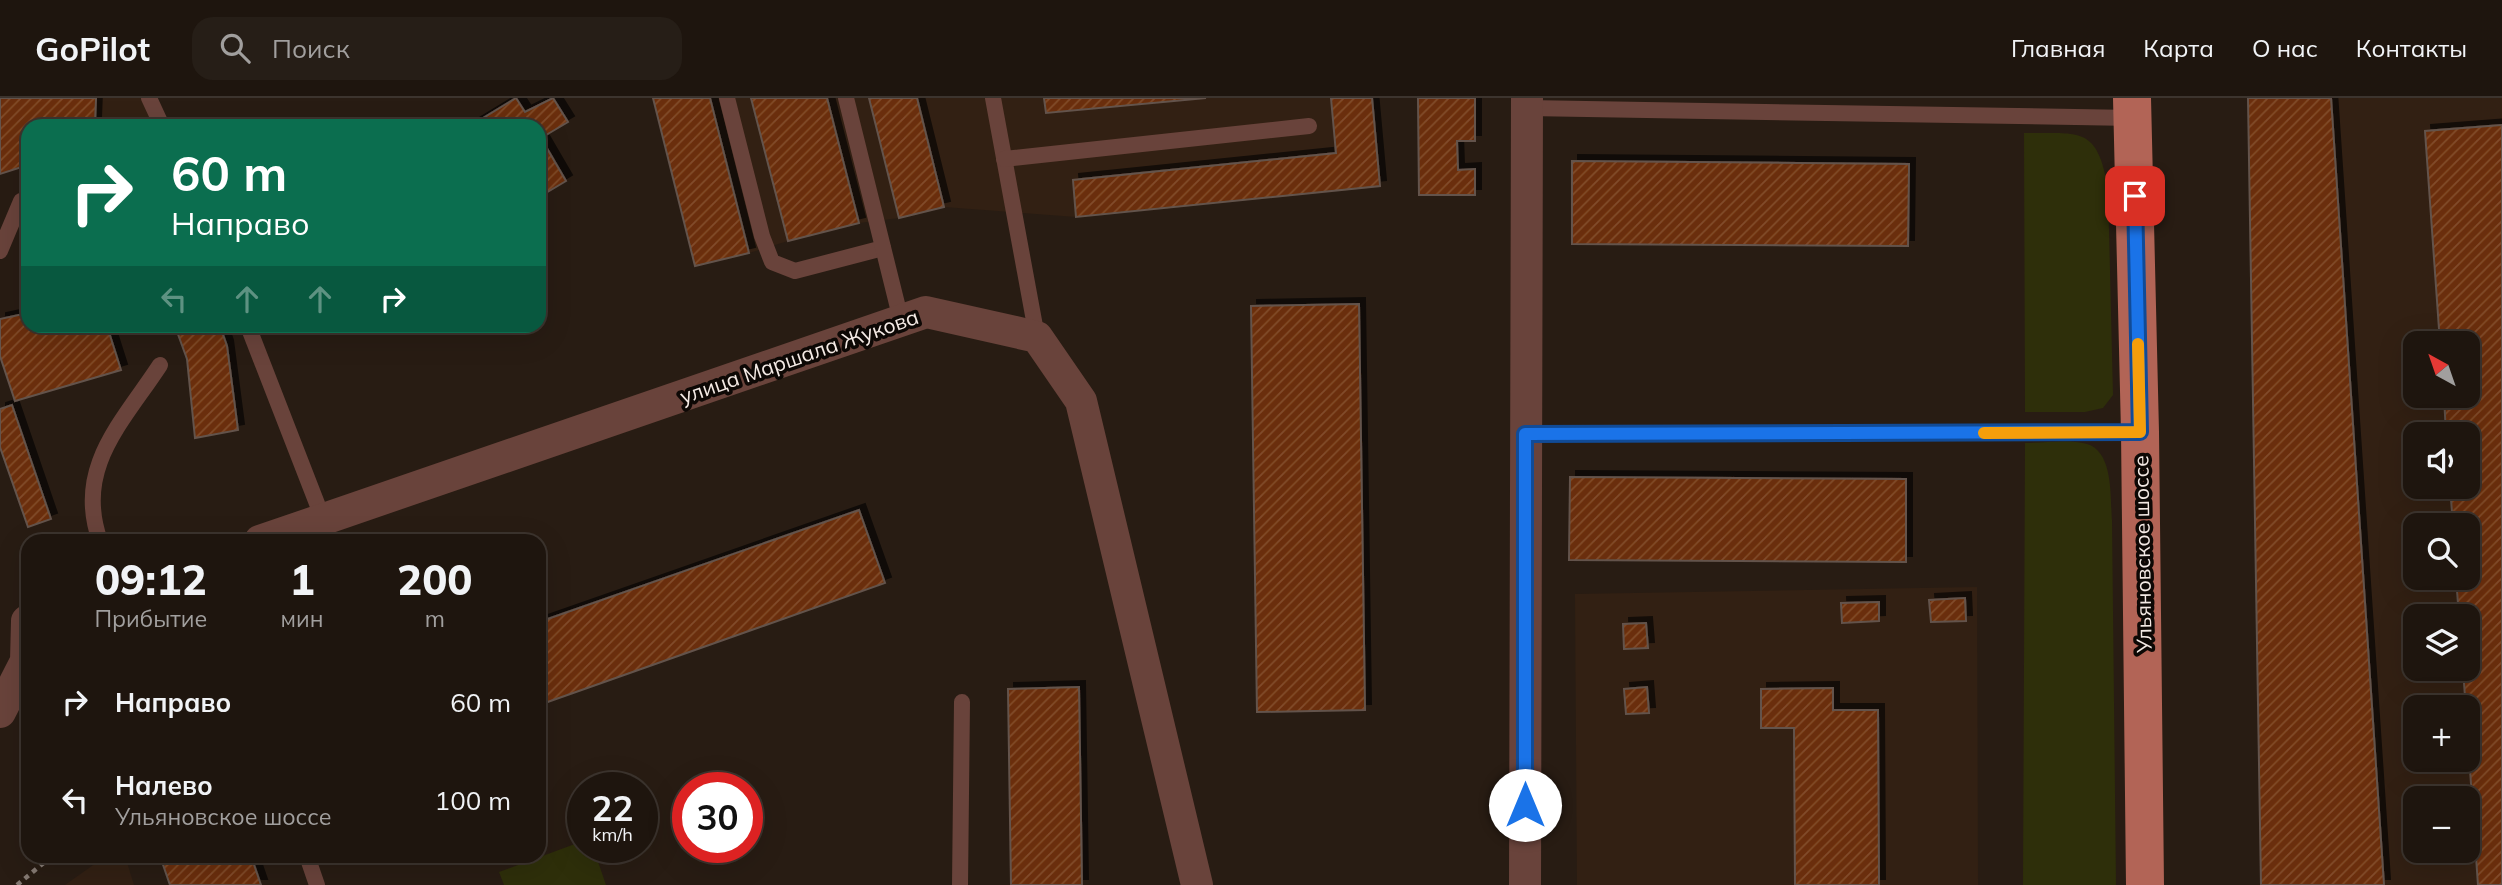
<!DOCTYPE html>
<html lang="ru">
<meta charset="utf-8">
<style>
body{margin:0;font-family:Mulish,sans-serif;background:#261e17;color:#f1f3f6;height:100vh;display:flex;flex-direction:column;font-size:26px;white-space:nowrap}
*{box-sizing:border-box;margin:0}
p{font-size:23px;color:#a19f9e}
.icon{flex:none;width:38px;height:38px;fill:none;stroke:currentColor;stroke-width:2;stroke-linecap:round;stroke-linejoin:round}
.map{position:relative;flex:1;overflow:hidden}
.side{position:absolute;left:21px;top:436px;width:525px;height:329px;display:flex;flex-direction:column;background:#1e150e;border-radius:21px;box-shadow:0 7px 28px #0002,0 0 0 2px #3c342e}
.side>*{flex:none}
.banner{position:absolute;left:21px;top:21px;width:525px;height:214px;border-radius:21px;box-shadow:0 7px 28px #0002,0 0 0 2px #3c342e;background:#0b6e4f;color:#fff;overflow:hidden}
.needle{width:46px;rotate:320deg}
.controls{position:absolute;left:2403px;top:233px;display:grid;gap:14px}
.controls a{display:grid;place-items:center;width:77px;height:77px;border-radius:14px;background:#1e150e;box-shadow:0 7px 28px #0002,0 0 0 2px #3c342e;font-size:35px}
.speed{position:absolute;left:567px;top:674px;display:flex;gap:14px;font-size:35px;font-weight:700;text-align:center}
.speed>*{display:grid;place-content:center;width:91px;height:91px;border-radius:50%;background:#1e150e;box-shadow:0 7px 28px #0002,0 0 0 2px #3c342e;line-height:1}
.speed small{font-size:18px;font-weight:400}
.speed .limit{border:10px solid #d22;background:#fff;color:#111}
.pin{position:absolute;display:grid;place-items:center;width:60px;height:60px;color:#fff;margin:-30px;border-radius:14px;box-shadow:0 4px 10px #0006}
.me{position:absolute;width:77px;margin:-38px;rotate:0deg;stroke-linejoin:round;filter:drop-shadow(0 0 5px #0008)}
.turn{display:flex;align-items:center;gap:24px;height:147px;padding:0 35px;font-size:32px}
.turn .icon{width:91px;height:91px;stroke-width:2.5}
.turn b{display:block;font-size:49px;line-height:60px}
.lanes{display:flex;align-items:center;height:66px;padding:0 35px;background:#0003;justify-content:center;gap:35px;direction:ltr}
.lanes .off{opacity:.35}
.eta{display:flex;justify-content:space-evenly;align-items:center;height:119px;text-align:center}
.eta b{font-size:42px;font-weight:800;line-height:49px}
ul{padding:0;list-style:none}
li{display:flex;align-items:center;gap:21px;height:98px;padding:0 35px}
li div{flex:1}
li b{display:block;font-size:26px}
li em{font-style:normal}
header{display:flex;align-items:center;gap:42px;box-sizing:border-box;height:98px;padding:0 35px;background:#1e150e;border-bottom:2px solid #3c342e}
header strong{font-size:33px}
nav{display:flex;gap:38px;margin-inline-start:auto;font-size:24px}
.search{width:490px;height:63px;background:#261e17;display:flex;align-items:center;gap:18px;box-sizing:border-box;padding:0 24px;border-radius:21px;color:#a19f9e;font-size:26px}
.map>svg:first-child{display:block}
.built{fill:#322013;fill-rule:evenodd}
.grass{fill:#2e2f0a}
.building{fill:url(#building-hatch);stroke:#63534b;stroke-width:2;filter:url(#shadow)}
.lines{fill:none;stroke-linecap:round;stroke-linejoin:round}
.path{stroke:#847972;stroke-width:4.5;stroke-dasharray:5 5;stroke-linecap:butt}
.service{stroke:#69433b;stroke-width:16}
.minor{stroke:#69433b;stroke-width:32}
.primary{stroke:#b26456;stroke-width:38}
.route-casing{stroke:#114b97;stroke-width:18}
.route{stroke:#1a73e8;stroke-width:12}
.slow{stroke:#f59e0b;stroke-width:12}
.labels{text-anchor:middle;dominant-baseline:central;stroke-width:7;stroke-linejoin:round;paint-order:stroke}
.street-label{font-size:21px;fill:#f4eae5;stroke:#0d0805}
</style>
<header>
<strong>GoPilot</strong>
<div class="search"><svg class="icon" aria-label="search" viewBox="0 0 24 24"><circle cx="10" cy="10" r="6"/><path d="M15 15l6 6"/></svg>Поиск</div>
<nav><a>Главная</a><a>Карта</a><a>О нас</a><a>Контакты</a></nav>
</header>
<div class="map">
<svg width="2502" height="787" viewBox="0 0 2502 787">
<defs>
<pattern id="building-hatch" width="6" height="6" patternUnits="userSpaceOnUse" patternTransform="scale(1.75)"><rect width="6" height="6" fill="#6b2e07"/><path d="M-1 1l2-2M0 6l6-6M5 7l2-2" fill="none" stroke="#814c2b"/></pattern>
<filter id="shadow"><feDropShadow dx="6" dy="-6" stdDeviation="0" flood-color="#0009"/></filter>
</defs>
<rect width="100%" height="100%" fill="#281c13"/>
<g class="built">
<path d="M0,0H154L149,28H28Z"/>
<path d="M699,0H1354L1360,73L1076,119L944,109L923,100L899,120L859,125L827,119L788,143L749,155L724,149Z"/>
<path d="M2331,0H2502V787H2384ZM2415,245H2468V298H2415ZM2415,336H2468V388H2415ZM2415,427H2468V480H2415ZM2415,518H2468V570H2415ZM2415,609H2468V662H2415ZM2415,700H2468V752H2415Z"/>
<path d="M1977,489L1978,787H1577L1575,496Z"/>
<path d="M106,758H125L134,787H65Z"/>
</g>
<g class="grass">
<path d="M2024,35C2080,36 2097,27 2108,90L2113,297L2103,310L2085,314H2025Z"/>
<path d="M2025,345C2043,345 2069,341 2087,346C2114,354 2110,400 2112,422L2116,787H2023Z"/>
<path d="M583,743V749H593L606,787H504L499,774Z"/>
</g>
<g class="building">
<path d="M0,0H96L95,26L141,28H28V67L0,76Z"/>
<path d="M516,0L525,14L553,0L568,24L541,40L566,83L539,99V28H470Z"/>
<path d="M653,0H710L749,155L695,168Z"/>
<path d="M751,0H827L859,125L788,143Z"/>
<path d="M869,0H917L944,109L899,120Z"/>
<path d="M1044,0H1206L1046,15Z"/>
<path d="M1331,0H1372L1380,88L1076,119L1073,82L1336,55Z"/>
<path d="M1418,0H1475V43H1457L1458,72L1475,71V97H1419Z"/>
<path d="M2248,0H2331L2384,787H2261Z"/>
<path d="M2502,27V787H2478L2463,570H2468V518H2459L2456,480H2468V427H2453L2450,388H2468V336H2446L2444,298H2468V245H2440L2425,33Z"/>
<path d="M1572,63L1909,66L1908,148L1572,146Z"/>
<path d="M1359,206L1365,612L1257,614L1251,208Z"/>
<path d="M28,215V228H107L121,272L15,303L0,258V221Z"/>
<path d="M175,228H220L227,248L238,332L195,340L187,261Z"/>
<path d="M12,307L51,421L28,429L0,349V311Z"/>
<path d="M1570,379L1906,381V464L1569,462Z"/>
<path d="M859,412L885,485L539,607V524Z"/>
<path d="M1965,500L1966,523L1931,524L1929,502Z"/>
<path d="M1879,504V523L1842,525L1841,505Z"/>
<path d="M1646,525L1648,550L1624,551L1623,526Z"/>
<path d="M1079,589L1082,787H1011L1008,591Z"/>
<path d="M1647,589L1649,615L1626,616L1624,591Z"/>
<path d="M1833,590V612H1878L1879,787H1795L1794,630H1761V591Z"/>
<path d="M160,758H251L261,787H170Z"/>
</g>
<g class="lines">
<path class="path" d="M17,787L52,758"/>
<g class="service">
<path d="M149,0L162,28"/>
<path d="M727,0L762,138L772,164L795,173L883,150"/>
<path d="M846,0L901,222"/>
<path d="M993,0L1037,239"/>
<path d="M1527,10L2133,20"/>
<path d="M1004,61L1309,28"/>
<path d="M0,153L21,103"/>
<path d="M248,228L323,421"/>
<path d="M1525,336L2140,334"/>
<path d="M100,443C74,370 122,325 160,267"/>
<path d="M307,758L317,787"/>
<path d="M960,787L962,604"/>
</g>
<g class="minor">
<path d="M260,443L926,214L1037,239L1081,303L1197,787"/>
<path d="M0,614L26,563L27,523"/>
<path d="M1525,787L1527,0"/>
</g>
<path class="primary" d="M2132,0L2140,334L2145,787"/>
</g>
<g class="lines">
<g class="route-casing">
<path id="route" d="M1525,707V336L2140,334L2135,98"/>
</g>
<use href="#route" class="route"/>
<path class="slow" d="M1984,335L2140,334L2138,246"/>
</g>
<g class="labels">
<g class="street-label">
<text transform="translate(799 258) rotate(-19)">улица Маршала Жукова</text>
<text transform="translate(2142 456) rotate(-91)">Ульяновское шоссе</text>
</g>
</g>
</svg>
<div class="controls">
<a><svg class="needle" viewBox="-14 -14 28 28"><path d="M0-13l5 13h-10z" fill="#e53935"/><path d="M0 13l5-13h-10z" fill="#a19f9e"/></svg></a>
<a><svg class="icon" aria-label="sound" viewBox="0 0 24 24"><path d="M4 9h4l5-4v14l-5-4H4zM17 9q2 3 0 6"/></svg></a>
<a><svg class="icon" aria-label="search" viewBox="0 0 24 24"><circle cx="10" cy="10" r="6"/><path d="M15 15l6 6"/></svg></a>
<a><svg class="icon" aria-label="layers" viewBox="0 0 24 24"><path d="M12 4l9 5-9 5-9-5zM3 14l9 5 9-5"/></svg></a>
<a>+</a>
<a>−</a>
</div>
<div class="speed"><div>22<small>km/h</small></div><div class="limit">30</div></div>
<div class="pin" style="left:2135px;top:98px;background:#d93025"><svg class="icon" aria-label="arrive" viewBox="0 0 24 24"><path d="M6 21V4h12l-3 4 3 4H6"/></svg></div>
<svg class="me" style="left:1525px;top:707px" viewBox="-20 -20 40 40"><circle r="19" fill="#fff"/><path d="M0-13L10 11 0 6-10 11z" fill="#1a73e8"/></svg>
<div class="banner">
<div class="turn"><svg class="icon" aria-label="right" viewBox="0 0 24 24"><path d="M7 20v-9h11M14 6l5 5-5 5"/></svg><div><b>60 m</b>Направо</div></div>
<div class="lanes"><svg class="icon off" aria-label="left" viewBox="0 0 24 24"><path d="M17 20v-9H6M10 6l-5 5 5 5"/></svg><svg class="icon off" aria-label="ahead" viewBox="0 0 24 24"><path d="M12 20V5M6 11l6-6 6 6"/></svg><svg class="icon off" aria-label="ahead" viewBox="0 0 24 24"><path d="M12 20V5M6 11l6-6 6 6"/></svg><svg class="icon" aria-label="right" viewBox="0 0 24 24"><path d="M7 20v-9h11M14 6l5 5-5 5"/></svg></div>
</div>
<section class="side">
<div class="eta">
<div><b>09:12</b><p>Прибытие</p></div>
<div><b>1</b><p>мин</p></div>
<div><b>200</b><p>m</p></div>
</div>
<ul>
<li><svg class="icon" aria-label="right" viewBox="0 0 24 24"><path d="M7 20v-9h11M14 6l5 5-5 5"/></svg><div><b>Направо</b></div><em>60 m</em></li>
<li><svg class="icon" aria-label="left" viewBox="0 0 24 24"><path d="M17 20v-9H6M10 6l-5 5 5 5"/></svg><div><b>Налево</b><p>Ульяновское шоссе</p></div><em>100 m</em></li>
</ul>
</section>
</div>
